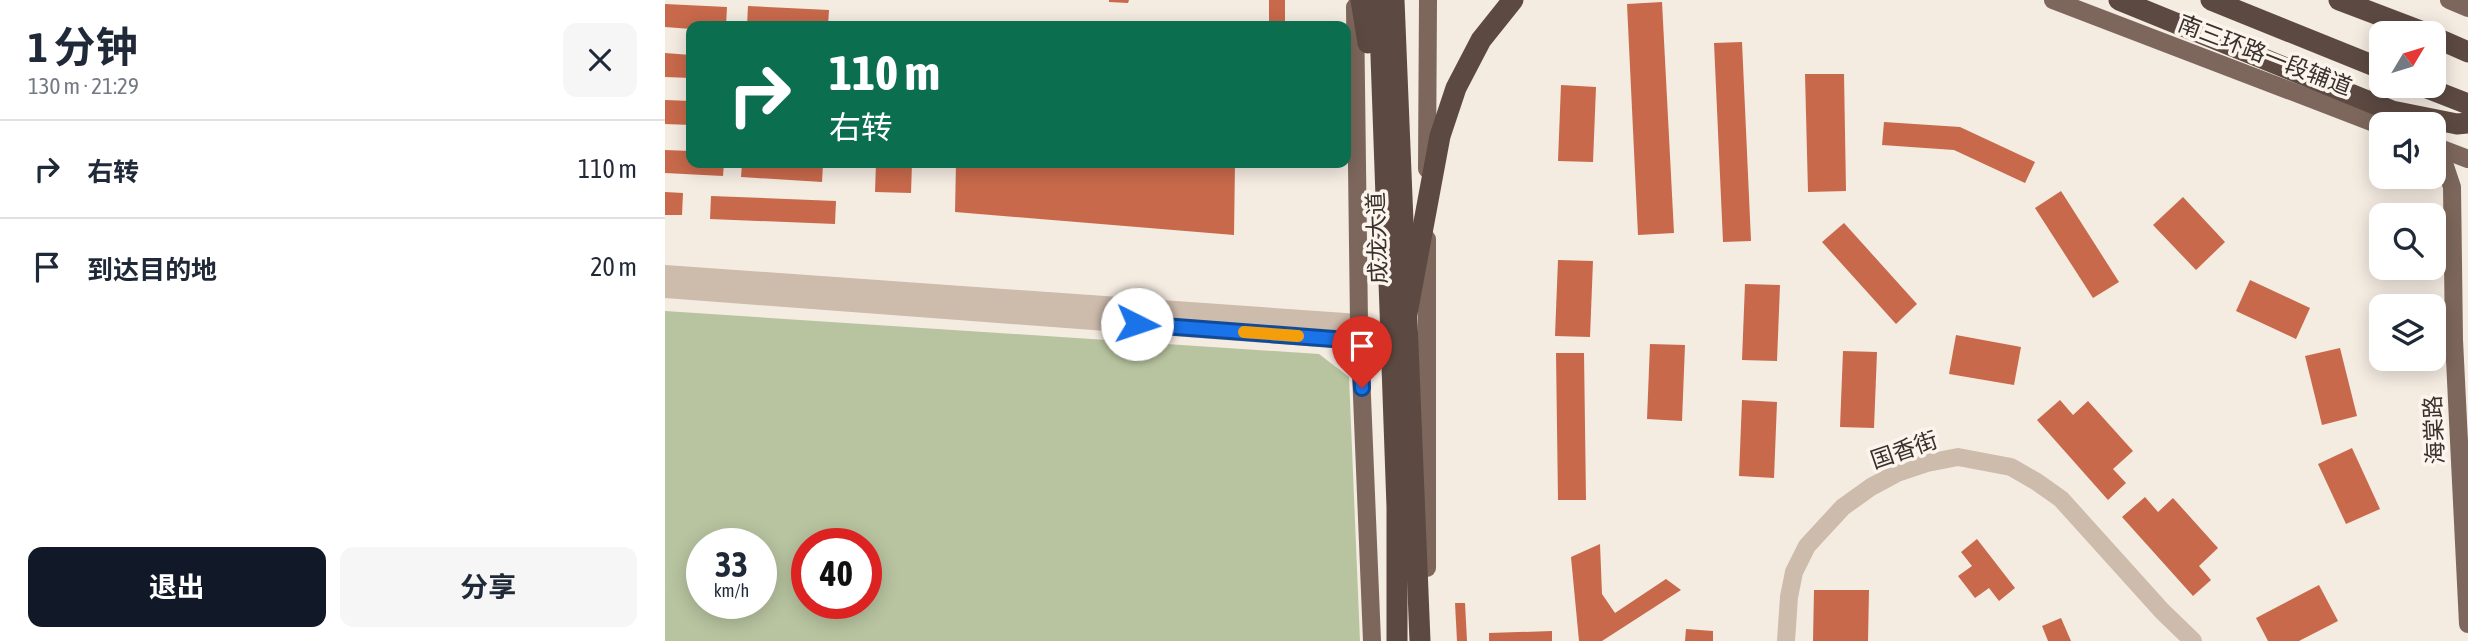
<!DOCTYPE html>
<html lang="zh">
<meta charset="utf-8">
<style>
body{margin:0;font-family:"Asap Condensed","Noto Sans SC",sans-serif;background:#f6f6f7;color:#1f2937;height:100vh;display:flex;flex-direction:column;font-size:26px;white-space:nowrap}
*{box-sizing:border-box;margin:0}
p{font-size:23px;color:#747a83}
.icon{flex:none;width:38px;height:38px;fill:none;stroke:currentColor;stroke-width:2;stroke-linecap:round;stroke-linejoin:round}
.map{position:relative;flex:1;overflow:hidden}
.panel{display:flex;flex-direction:column;background:#fff;width:665px}
.panel>*{flex:none}
.guide{position:absolute;left:21px;top:21px;width:665px;height:147px;border-radius:14px;box-shadow:0 4px 18px #0003;background:#0b6e4f;color:#fff;overflow:hidden}
.needle{width:46px;rotate:52deg}
.fabs{position:absolute;left:1704px;top:21px;display:grid;gap:14px}
.fabs a{display:grid;place-items:center;width:77px;height:77px;border-radius:14px;background:#fff;box-shadow:0 4px 18px #0003;font-size:35px}
.speed{position:absolute;left:21px;top:528px;display:flex;gap:14px;font-size:35px;font-weight:700;text-align:center}
.speed>*{display:grid;place-content:center;width:91px;height:91px;border-radius:50%;background:#fff;box-shadow:0 4px 18px #0003;line-height:1}
.speed small{font-size:18px;font-weight:400}
.speed .limit{border:10px solid #d22;background:#fff;color:#111}
.pin{position:absolute;display:grid;place-items:center;width:60px;height:60px;color:#fff;margin:-72px -30px;border-radius:50% 50% 50% 0;rotate:-45deg;box-shadow:0 0 7px #0007}
.pin .icon{rotate:45deg}
.me{position:absolute;width:77px;margin:-38px;rotate:94deg;stroke-linejoin:round;filter:drop-shadow(0 0 5px #0008)}
.turn{display:flex;align-items:center;gap:24px;height:147px;padding:0 28px;font-size:32px}
.turn .icon{width:91px;height:91px;stroke-width:2.5}
.turn b{display:block;font-size:49px;line-height:60px}
.round{display:grid;place-items:center;flex:none;width:74px;height:74px;border-radius:14px;background:#f6f6f7}
.summary{display:flex;align-items:center;justify-content:space-between;height:119px;padding:0 28px}
h1{font-size:42px;font-weight:700;line-height:52px}
.action{display:flex;gap:14px;margin-top:auto;padding:14px 28px}
.action a{flex:1;height:80px;border-radius:14px;background:#111827;color:#fff;font-size:28px;font-weight:700;line-height:80px;text-align:center}
.action a+a{background:#f6f6f7;color:#1f2937}
ul{padding:0;list-style:none}
li{display:flex;align-items:center;gap:21px;height:98px;padding:0 28px;border-top:2px solid #e0e1e3}
li div{flex:1}
li b{display:block;font-size:26px}
li em{font-style:normal}
main{display:flex;flex:1;min-height:0}
.map>svg:first-child{display:block}
.green{fill:#b8c4a0;fill-rule:evenodd}
.building{fill:#c8694b}
.lines{fill:none;stroke-linecap:round;stroke-linejoin:round}
.minor{stroke:#cdbbac;stroke-width:18}
.major{stroke:#7d675c;stroke-width:18}
.highway{stroke:#5c4a42;stroke-width:21}
.highway-bridge{stroke:#5c4a42;stroke-width:21}
.route-casing{stroke:#114b97;stroke-width:18}
.route{stroke:#1a73e8;stroke-width:12}
.slow{stroke:#f59e0b;stroke-width:12}
.labels{text-anchor:middle;dominant-baseline:central;stroke-width:7;stroke-linejoin:round;paint-order:stroke}
.street-label{font-size:23px;fill:#3b302b;stroke:#fbf5ee}
</style>
<main>
<section class="panel">
<div class="summary"><div><h1>1 分钟</h1><p>130 m · 21:29</p></div><a class="round"><svg class="icon" aria-label="close" viewBox="0 0 24 24"><path d="M6 6l12 12M18 6L6 18"/></svg></a></div>
<ul>
<li><svg class="icon" aria-label="right" viewBox="0 0 24 24"><path d="M7 20v-9h11M14 6l5 5-5 5"/></svg><div><b>右转</b></div><em>110 m</em></li>
<li><svg class="icon" aria-label="arrive" viewBox="0 0 24 24"><path d="M6 21V4h12l-3 4 3 4H6"/></svg><div><b>到达目的地</b></div><em>20 m</em></li>
</ul>
<div class="action"><a>退出</a><a>分享</a></div>
</section>
<div class="map">
<svg width="1803" height="641" viewBox="0 0 1803 641">
<rect width="100%" height="100%" fill="#f4ebe1"/>
<path class="green" d="M0,311L654,354L684,377L695,641H0ZM37,544H96V604H37ZM142,544H201V604H142Z"/>
<g class="building">
<path d="M444,0H464L463,3L444,2Z"/>
<rect x="604" y="0" width="16" height="21"/>
<path d="M997,2L1009,233L973,235L962,4Z"/>
<path d="M0,4L62,7L61,26H26V29L0,27Z"/>
<path d="M83,6L164,10L163,26H82Z"/>
<path d="M1077,42L1086,241L1058,242L1049,43Z"/>
<path d="M0,53L26,55V78L0,77Z"/>
<path d="M1140,74H1179L1181,191L1143,192Z"/>
<path d="M896,85L931,87L928,162L893,161Z"/>
<path d="M0,100L26,101V125L0,124Z"/>
<path d="M1219,122L1295,127L1370,162L1360,183L1289,150L1217,145Z"/>
<path d="M0,150L26,151V163H59L58,176L0,173Z"/>
<path d="M77,163H158L157,182L76,177Z"/>
<path d="M211,163H247L246,193L210,192Z"/>
<path d="M291,163H570L569,235L290,212Z"/>
<path d="M1396,191L1454,282L1428,298L1370,208Z"/>
<path d="M0,192L18,193L17,215H0Z"/>
<path d="M46,196L171,201L170,224L45,219Z"/>
<path d="M1518,197L1560,242L1531,270L1488,225Z"/>
<path d="M1179,223L1252,304L1231,324L1157,242Z"/>
<path d="M893,260L928,261L925,337L890,336Z"/>
<path d="M1585,280L1645,308L1631,339L1571,311Z"/>
<path d="M1080,284L1115,285L1112,361L1077,360Z"/>
<path d="M1291,335L1356,347L1349,385L1284,374Z"/>
<path d="M985,344L1020,345L1017,421L982,419Z"/>
<path d="M1675,348L1692,416L1657,425L1640,356Z"/>
<path d="M1178,351L1212,352L1209,428L1175,427Z"/>
<path d="M891,353H919L921,500H893Z"/>
<path d="M1077,400L1112,402L1109,478L1074,476Z"/>
<path d="M1395,400L1408,415L1423,401L1468,451L1448,469L1461,483L1443,500L1372,420Z"/>
<path d="M1687,448L1715,509L1681,524L1653,464Z"/>
<path d="M1480,497L1493,512L1508,498L1553,548L1534,566L1546,580L1528,596L1457,517Z"/>
<path d="M1312,539L1350,588L1334,601L1324,588L1310,598L1293,576L1307,566L1296,552Z"/>
<path d="M935,544L937,594L950,613L1001,579L1016,590L937,641H914L906,557Z"/>
<path d="M1654,585L1673,621L1634,641H1603L1591,618Z"/>
<path d="M1149,590H1204L1203,641H1148Z"/>
<path d="M790,603H800L802,641H792Z"/>
<path d="M1396,618L1406,641H1383L1377,626Z"/>
<path d="M1021,629L1048,631V641H1020Z"/>
<path d="M887,631V641H824V633Z"/>
</g>
<g class="lines">
<g class="minor">
<path d="M0,274L694,323"/>
<path d="M0,289L695,341"/>
<path d="M1121,641L1124,597L1129,572L1142,546L1178,507L1206,487L1232,473L1262,463L1293,457L1346,467L1372,482L1396,499L1497,611L1528,641"/>
</g>
<g class="major">
<path d="M1388,0L1717,126"/>
<path d="M1784,0L1803,8"/>
<path d="M690,7L694,323L707,641"/>
<path d="M1769,146L1803,159"/>
<path d="M1769,154L1779,163L1787,187L1789,340L1803,624"/>
<path d="M762,169L763,0"/>
<path d="M762,568V239"/>
</g>
<g class="highway">
<path d="M696,0L703,43"/>
<path d="M714,0L732,507V641"/>
<path d="M729,0L755,641"/>
<path d="M1454,0L1727,111L1792,124L1803,123"/>
<path d="M1546,0L1717,69"/>
<path d="M1674,0L1761,33"/>
<path d="M1769,37L1803,52"/>
<path d="M1757,86L1803,104"/>
</g>
<path class="highway-bridge" d="M741,319L775,136L791,88L816,40L848,0"/>
</g>
<g class="lines">
<g class="route-casing">
<path id="route" d="M472,324L695,341L697,388"/>
</g>
<use href="#route" class="route"/>
<path class="slow" d="M579,332L633,336"/>
</g>
<g class="labels">
<g class="street-label">
<text transform="translate(1600 55) rotate(21)">南三环路一段辅道</text>
<text transform="translate(712 238) rotate(-92)">成龙大道</text>
<text transform="translate(1769 430) rotate(-93)">海棠路</text>
<text transform="translate(1239 450) rotate(-19)">国香街</text>
</g>
</g>
</svg>
<div class="fabs">
<a><svg class="needle" viewBox="-14 -14 28 28"><path d="M0-13l5 13h-10z" fill="#e53935"/><path d="M0 13l5-13h-10z" fill="#747a83"/></svg></a>
<a><svg class="icon" aria-label="sound" viewBox="0 0 24 24"><path d="M4 9h4l5-4v14l-5-4H4zM17 9q2 3 0 6"/></svg></a>
<a><svg class="icon" aria-label="search" viewBox="0 0 24 24"><circle cx="10" cy="10" r="6"/><path d="M15 15l6 6"/></svg></a>
<a><svg class="icon" aria-label="layers" viewBox="0 0 24 24"><path d="M12 4l9 5-9 5-9-5zM3 14l9 5 9-5"/></svg></a>
</div>
<div class="speed"><div>33<small>km/h</small></div><div class="limit">40</div></div>
<div class="pin" style="left:697px;top:388px;background:#d93025"><svg class="icon" aria-label="arrive" viewBox="0 0 24 24"><path d="M6 21V4h12l-3 4 3 4H6"/></svg></div>
<svg class="me" style="left:472px;top:324px" viewBox="-20 -20 40 40"><circle r="19" fill="#fff"/><path d="M0-13L10 11 0 6-10 11z" fill="#1a73e8"/></svg>
<div class="guide">
<div class="turn"><svg class="icon" aria-label="right" viewBox="0 0 24 24"><path d="M7 20v-9h11M14 6l5 5-5 5"/></svg><div><b>110 m</b>右转</div></div>
</div>
</div>
</main>
